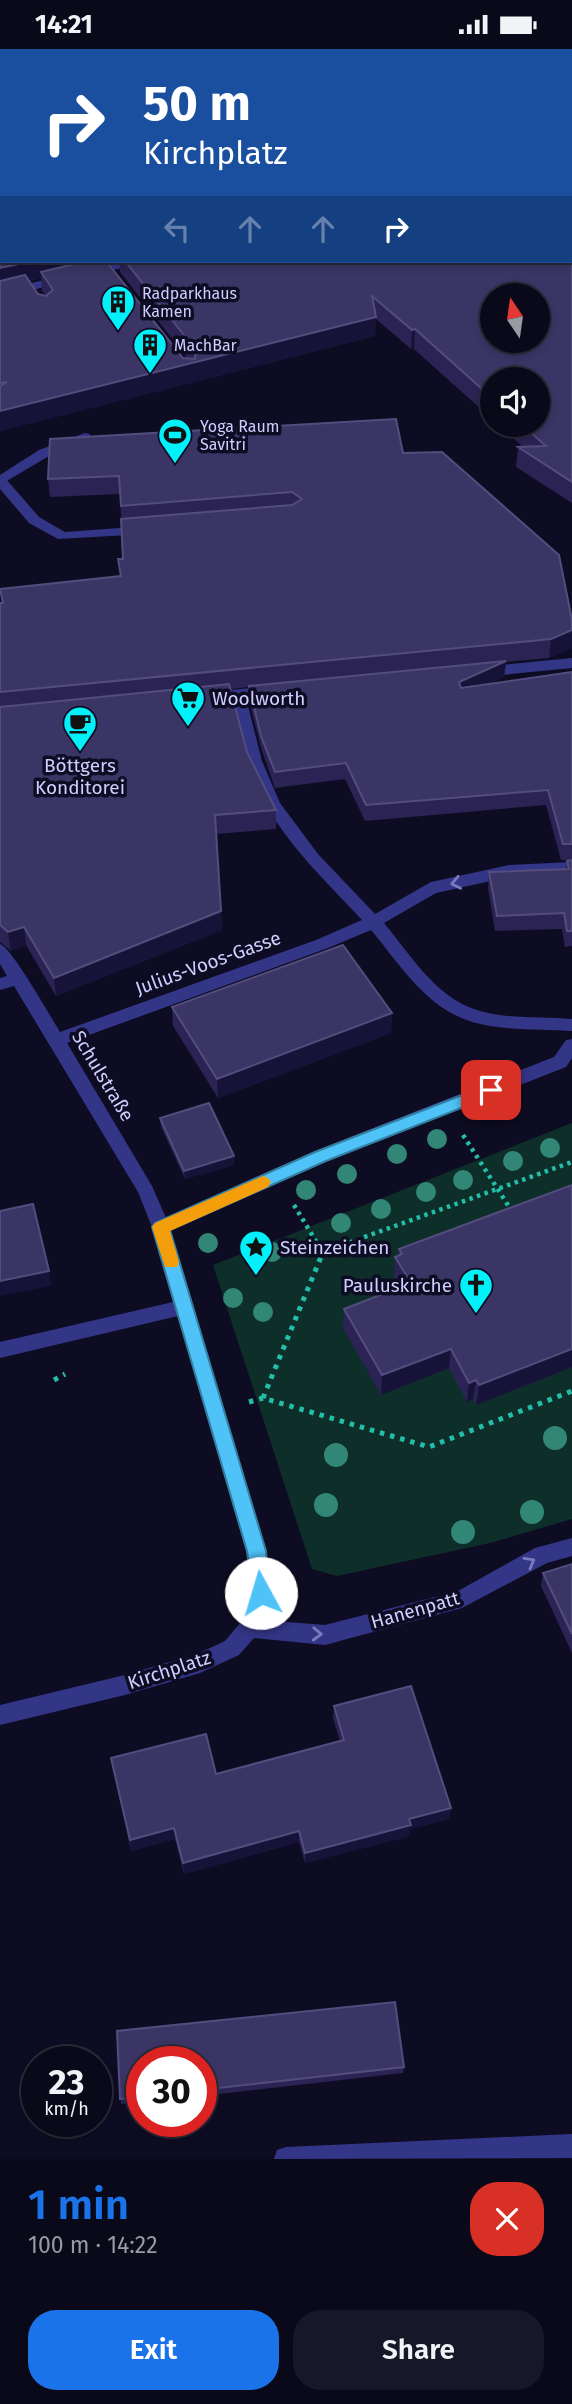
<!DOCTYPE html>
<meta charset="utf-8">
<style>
body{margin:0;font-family:"Fira Sans",sans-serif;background:#181727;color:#f1f3f6;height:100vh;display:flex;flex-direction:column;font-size:26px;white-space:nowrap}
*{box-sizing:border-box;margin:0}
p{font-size:23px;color:#999aa2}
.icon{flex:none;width:38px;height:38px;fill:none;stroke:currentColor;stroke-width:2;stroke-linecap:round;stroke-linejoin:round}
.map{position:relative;height:2110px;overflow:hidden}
.panel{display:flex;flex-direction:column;background:#0a091a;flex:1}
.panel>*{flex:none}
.banner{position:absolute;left:0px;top:0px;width:572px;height:214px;box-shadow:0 4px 10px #0003,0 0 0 2px #2a2a39;background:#1a4fa0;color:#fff;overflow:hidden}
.needle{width:46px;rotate:347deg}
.buttons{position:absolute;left:480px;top:234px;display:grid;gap:14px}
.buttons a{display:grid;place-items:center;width:70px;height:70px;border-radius:50%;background:#0a091a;box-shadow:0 4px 10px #0003,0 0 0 2px #2a2a39;font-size:35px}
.speed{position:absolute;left:21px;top:1997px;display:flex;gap:14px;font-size:35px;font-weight:700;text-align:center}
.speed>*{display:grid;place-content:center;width:91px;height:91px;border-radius:50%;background:#0a091a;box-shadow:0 4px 10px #0003,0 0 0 2px #2a2a39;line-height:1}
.speed small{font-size:18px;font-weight:400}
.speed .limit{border:10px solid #d22;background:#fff;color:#111}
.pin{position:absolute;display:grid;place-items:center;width:60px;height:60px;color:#fff;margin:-30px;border-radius:14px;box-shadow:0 4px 10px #0006}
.me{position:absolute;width:77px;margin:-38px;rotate:354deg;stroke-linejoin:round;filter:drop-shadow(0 0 5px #0008)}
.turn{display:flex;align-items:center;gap:24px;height:147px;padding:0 28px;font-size:32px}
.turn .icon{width:91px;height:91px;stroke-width:2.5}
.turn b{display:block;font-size:49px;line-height:60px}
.lanes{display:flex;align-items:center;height:66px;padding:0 28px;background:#0003;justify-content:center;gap:35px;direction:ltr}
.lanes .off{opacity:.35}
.round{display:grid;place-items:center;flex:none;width:74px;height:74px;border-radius:28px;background:#181727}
.summary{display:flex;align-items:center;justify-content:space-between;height:119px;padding:0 28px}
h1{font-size:42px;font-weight:600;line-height:52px;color:#1a73e8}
.primary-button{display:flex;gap:14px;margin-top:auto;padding:14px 28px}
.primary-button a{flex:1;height:80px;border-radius:28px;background:#1a73e8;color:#fff;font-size:28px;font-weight:600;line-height:80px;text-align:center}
.primary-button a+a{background:#181727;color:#f1f3f6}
.status{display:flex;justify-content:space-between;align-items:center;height:49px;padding:0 35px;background:#0a091a;direction:ltr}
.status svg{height:19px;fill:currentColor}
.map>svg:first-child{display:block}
.green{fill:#0e2e2a}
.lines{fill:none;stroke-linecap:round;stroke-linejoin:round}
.path-far1{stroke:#23beaa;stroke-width:4.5;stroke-dasharray:3.5 4.5;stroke-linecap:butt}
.path{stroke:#23beaa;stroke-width:5;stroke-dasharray:4.5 6;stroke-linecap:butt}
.lane{fill:#333586;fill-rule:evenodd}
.street{fill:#333586;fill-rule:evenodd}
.tree{fill:#328676}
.wall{fill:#2a2353;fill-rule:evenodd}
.shaded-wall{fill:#171238}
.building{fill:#3b3565;stroke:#534d7e;stroke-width:2;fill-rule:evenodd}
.oneway{stroke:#7a7abc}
.route{fill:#4fc3f7;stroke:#337fa1;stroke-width:2}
.slow{fill:#f59e0b}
.labels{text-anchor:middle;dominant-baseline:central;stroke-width:7;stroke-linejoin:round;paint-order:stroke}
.far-poi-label{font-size:16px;fill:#d0ceff;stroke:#0e0c23;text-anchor:start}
.poi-label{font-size:19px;fill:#d0ceff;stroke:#0e0c23;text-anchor:start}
.street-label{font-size:19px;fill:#d0ceff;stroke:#0e0c23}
</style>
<div class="status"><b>14:21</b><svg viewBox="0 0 49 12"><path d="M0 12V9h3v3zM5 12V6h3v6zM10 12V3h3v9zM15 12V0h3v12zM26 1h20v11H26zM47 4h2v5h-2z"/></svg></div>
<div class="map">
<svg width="572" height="2110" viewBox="0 0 572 2110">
<rect width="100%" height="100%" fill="#0e0c23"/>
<path class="green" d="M572,1074V1470L490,1494L337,1527L312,1520L213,1216Z"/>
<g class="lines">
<g class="path-far1">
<path d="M463,1086L513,1164"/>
<path d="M294,1156L320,1199"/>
<path d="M334,1199L572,1113"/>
</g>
<g class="path">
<path d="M319,1197L323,1203"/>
<path d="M54,1331L65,1325"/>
<path d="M263,1349L323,1203L339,1197"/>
<path d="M249,1353L263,1349L429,1398L572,1342"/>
</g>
<g class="lane">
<path d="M0,428L5,429L39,468L65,483L146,477L153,481L146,485L58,490L29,474L0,440Z"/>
<path d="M572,990V1009L566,1018L327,1112L167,1183L161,1185L155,1183L152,1178L155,1173L315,1102L554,1008L566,991Z"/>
</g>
<g class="street">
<path d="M570,118H572L570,125Z"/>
<rect x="570" y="152" width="2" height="7"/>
<path d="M130,212H150L0,249V241Z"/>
<path d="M85,384L90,385V391L49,407L0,436V426L39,401Z"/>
<path d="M572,609V619L481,628L474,623L481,618Z"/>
<path d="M272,637L279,642L277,645L246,649L262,712L280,754L318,805L375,865L431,833L509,816L572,813V825L509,828L436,844L384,874C409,904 435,947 474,960C504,971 541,967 572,970V982C537,979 497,983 464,970C423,954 398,913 371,881L328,899L67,994L152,1137L170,1178L266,1502L271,1543L262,1571L325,1576L458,1542L535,1499L572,1489V1507L547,1514L462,1559L325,1596L254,1589L239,1606L200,1624L125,1646L0,1676V1656L125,1626L197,1605L225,1592L240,1574L251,1543L246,1502L178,1267L0,1309V1293L173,1253L152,1178L138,1143L14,937L0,941V929L7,927L0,915V895C12,899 50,967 60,983L316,891L362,871C320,826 273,783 251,724C242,701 238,675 232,651L209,653L202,648L209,643Z"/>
<path d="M572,2085V2109L274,2110L277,2101L286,2098Z"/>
</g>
</g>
<g class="tree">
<circle cx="437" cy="1090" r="10"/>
<circle cx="550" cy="1099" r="10"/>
<circle cx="397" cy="1105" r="10"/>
<circle cx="513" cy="1112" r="10"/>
<circle cx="347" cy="1125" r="10"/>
<circle cx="463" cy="1131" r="10"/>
<circle cx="306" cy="1141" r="10"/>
<circle cx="426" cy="1143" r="10"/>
<circle cx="381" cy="1160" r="10"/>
<circle cx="341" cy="1174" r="10"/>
<circle cx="208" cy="1194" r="10"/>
<circle cx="272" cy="1203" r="10"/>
<circle cx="233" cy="1249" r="10"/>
<circle cx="263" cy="1263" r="10"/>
<circle cx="555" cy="1389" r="12"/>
<circle cx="336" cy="1406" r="12"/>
<circle cx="326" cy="1456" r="12"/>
<circle cx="532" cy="1463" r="12"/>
<circle cx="463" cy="1483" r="12"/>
</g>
<g class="wall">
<path d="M0,0H141L133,2H2V60L0,58Z"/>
<path d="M276,0H572V109H570V2H277Z"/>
<path d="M2,121L108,214L183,309L188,310L120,223V212H570L572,187V454L516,418L518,398H523L499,376H537L492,331V370L414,300H411L376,270L375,287L0,382ZM41,229L42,242L46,247L38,245L29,232Z"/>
<path d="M403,404L572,571V599L549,609L506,613L504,628L487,636L572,623V897L565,898L562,880L495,882L488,839L489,823L566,820L567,812L572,811H561L546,756L365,772L345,730L275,739L262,702L249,652V638L231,640L247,703L276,761V780L216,785L222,881L56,947L26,896L11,902L0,893V554L120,527L118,510H123L120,445L50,448L48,430Z"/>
<path d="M172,958L392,964L391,984L218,1049L173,977Z"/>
<path d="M160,1069L234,1116L185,1130L161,1078Z"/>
<path d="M572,1136V1318L476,1356L473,1350L467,1353L449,1319L381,1346L343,1279L344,1260L400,1238L394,1228L395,1208L398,1206L399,1200Z"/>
<path d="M572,1515V1604L541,1537L543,1524Z"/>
<path d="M334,1657L451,1759L449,1770L410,1780V1787L305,1814L299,1793L184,1825L175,1790L131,1802L111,1709L216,1725L340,1692L333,1669Z"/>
<path d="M395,1953L404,2018L403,2024L201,2047V2012H142V2053L121,2055L117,1982Z"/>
</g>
<g class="shaded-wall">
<path d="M60,0H141L133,2H52Z"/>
<rect x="570" y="91" width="2" height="18"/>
<path d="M33,212H119L44,228L41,223V229L0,238V219Z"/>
<path d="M376,268L375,287L0,382V362Z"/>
<path d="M415,280L414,300H411L412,281Z"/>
<path d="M572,581V599L549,609L551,590Z"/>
<path d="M506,612L504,628L458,648L459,633Z"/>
<path d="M221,862L222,881L56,947L54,929Z"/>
<path d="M24,878L26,896L11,902L8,883Z"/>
<path d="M392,964L391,984L218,1049L217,1030Z"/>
<path d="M234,1107V1116L185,1130L184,1122Z"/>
<path d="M49,1222L51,1237L0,1247V1232Z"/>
<path d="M451,1300L449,1319L381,1346L382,1326Z"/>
<path d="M572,1300V1318L476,1356L479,1336Z"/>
<path d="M476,1331L473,1350L467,1353L469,1334Z"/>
<path d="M451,1759L449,1770L410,1780V1787L305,1814V1804L409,1770Z"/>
<path d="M174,1779L175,1790L131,1802L130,1791Z"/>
<path d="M299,1782V1793L184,1825L183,1814Z"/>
</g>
<g class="building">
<path d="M9,0H60L52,2H2V44L0,42V2Z"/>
<path d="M290,0H572V91H570V2H292Z"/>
<path d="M0,121H2V212H33L0,219Z"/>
<path d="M570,185L572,187V433L518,398L546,397L522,376H537V331H492V349L415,280L412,281L372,247L376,268L0,362V337L7,333L0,334V232L25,226L38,245L46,247L53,241L41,223L87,212H106L183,309L195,310V300L125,212H570ZM492,247H537V292H492Z"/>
<path d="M396,370L403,404L442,403L559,506L572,571V581L551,590L0,643V554H3L0,540L121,527L118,510H123L121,470L292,456L302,450L292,443L121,457L119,427L48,430L50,390Z"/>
<path d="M506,612L459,633L461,639L572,623V795H563L548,741L366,756L346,714L275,723L261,687L249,637Z"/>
<path d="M229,635L247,703L276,761L215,766L221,862L54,929L24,878L8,883L0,876V658Z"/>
<path d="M572,811V882H567L564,864L497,867L489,823L569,820L567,812Z"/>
<path d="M343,896L392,964L217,1030L172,958Z"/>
<path d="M209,1054L234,1107L184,1122L160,1069Z"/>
<path d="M572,1136V1300L479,1336L476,1331L469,1334L451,1300L382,1326L344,1260L411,1234L395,1208L402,1205L399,1200Z"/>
<path d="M33,1155L49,1222L0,1232V1162Z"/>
<path d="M572,1515V1585L543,1524Z"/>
<path d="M411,1637L451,1759L409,1770L411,1776L305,1804L299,1782L183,1814L174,1779L130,1791L111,1709L206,1685L216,1725L344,1691L334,1657Z"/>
<path d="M395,1953L404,2018L201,2041V2012H142V2047L120,2050L117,1982Z"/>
</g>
<defs><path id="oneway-chevron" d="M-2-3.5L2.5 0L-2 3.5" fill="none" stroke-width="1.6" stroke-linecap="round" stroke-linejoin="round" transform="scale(1.75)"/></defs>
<g class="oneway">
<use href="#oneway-chevron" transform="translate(456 834) rotate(168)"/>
<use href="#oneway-chevron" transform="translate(530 1513) rotate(-29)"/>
<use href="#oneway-chevron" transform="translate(317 1585) rotate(2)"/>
</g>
<path class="route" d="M491,1035L499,1041L497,1045L326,1112L170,1181L266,1502L270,1544L267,1550L261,1552L254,1550L247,1502L152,1178L155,1174L315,1103Z"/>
<path class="slow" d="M263,1127L268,1129L271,1133L268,1138L170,1182L179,1213L177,1218H165L152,1178L155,1174Z"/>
<defs>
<g id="building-pin" transform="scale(1.75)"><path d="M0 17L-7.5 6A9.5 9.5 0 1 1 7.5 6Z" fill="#00f1f9" stroke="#0e0c23"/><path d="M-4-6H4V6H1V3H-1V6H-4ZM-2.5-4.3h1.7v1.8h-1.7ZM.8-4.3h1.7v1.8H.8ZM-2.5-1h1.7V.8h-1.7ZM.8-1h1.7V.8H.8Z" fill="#111"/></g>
<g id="stadium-pin" transform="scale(1.75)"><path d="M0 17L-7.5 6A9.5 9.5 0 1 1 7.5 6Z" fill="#00f1f9" stroke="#0e0c23"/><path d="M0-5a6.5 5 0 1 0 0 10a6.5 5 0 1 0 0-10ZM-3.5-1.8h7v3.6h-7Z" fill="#111"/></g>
<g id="supermarket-pin" transform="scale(1.75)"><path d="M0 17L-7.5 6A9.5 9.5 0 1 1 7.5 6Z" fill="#00f1f9" stroke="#0e0c23"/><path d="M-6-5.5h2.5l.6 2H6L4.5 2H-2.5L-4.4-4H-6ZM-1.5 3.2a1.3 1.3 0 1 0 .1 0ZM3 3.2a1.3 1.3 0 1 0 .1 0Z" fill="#111"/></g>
<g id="cafe-pin" transform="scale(1.75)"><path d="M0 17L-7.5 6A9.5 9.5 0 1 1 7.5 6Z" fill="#00f1f9" stroke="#0e0c23"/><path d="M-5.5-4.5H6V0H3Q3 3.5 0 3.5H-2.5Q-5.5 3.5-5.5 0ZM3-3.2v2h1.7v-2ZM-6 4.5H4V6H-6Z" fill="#111"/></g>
<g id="sight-pin" transform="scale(1.75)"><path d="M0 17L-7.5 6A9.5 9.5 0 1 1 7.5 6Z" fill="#00f1f9" stroke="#0e0c23"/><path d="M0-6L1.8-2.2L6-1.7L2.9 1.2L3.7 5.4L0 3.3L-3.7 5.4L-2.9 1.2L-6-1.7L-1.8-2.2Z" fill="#111"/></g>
<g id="church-pin" transform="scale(1.75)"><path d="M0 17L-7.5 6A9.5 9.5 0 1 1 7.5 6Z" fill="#00f1f9" stroke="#0e0c23"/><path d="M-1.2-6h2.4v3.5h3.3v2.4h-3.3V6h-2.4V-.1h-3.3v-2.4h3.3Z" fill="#111"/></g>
</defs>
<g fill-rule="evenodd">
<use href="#building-pin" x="118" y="253"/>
<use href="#building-pin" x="150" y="296"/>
<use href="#stadium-pin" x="175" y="386"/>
<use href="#supermarket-pin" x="188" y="649"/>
<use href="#cafe-pin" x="80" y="674"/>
<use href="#sight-pin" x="256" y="1198"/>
<use href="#church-pin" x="476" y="1236"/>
</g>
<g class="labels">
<g class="far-poi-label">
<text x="142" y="244">Radparkhaus<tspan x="142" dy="18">Kamen</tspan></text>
<text x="174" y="296">MachBar</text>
<text x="200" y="377">Yoga Raum<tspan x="200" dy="18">Savitri</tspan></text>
</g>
<g class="poi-label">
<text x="212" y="649">Woolworth</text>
<text x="80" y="716" text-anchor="middle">Böttgers<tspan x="80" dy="22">Konditorei</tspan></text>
<text x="280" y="1198">Steinzeichen</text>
<text x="452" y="1236" text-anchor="end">Pauluskirche</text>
</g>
<g class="street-label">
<text transform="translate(208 914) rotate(-20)">Julius-Voos-Gasse</text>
<text transform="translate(103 1027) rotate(59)">Schulstraße</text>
<text transform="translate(415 1561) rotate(-16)">Hanenpatt</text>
<text transform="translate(169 1621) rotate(-18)">Kirchplatz</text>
</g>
</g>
</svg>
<div class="buttons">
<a><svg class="needle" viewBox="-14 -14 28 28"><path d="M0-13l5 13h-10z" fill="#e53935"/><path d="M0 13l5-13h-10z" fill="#999aa2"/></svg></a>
<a><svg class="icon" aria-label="sound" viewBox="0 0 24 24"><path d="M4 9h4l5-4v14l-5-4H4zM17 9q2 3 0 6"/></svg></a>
</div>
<div class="speed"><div>23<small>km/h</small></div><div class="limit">30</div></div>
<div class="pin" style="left:491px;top:1041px;background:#d93025"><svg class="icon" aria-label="arrive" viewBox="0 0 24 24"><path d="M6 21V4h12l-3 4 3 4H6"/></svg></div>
<svg class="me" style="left:261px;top:1544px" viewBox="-20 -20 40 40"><circle r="19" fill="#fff"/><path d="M0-13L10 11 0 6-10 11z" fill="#4fc3f7"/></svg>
<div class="banner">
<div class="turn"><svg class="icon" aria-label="right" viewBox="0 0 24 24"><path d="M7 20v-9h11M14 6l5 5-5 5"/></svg><div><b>50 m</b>Kirchplatz</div></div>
<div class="lanes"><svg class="icon off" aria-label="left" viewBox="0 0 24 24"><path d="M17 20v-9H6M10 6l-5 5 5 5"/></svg><svg class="icon off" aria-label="ahead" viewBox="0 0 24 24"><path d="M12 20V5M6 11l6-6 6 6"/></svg><svg class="icon off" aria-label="ahead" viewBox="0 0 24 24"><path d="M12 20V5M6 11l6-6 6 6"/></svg><svg class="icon" aria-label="right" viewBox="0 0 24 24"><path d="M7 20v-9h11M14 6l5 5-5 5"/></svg></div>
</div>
</div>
<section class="panel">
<div class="summary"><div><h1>1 min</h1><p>100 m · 14:22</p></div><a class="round" style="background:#d93025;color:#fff"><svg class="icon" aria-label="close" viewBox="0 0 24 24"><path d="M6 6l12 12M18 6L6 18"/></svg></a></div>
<div class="primary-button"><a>Exit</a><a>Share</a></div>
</section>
